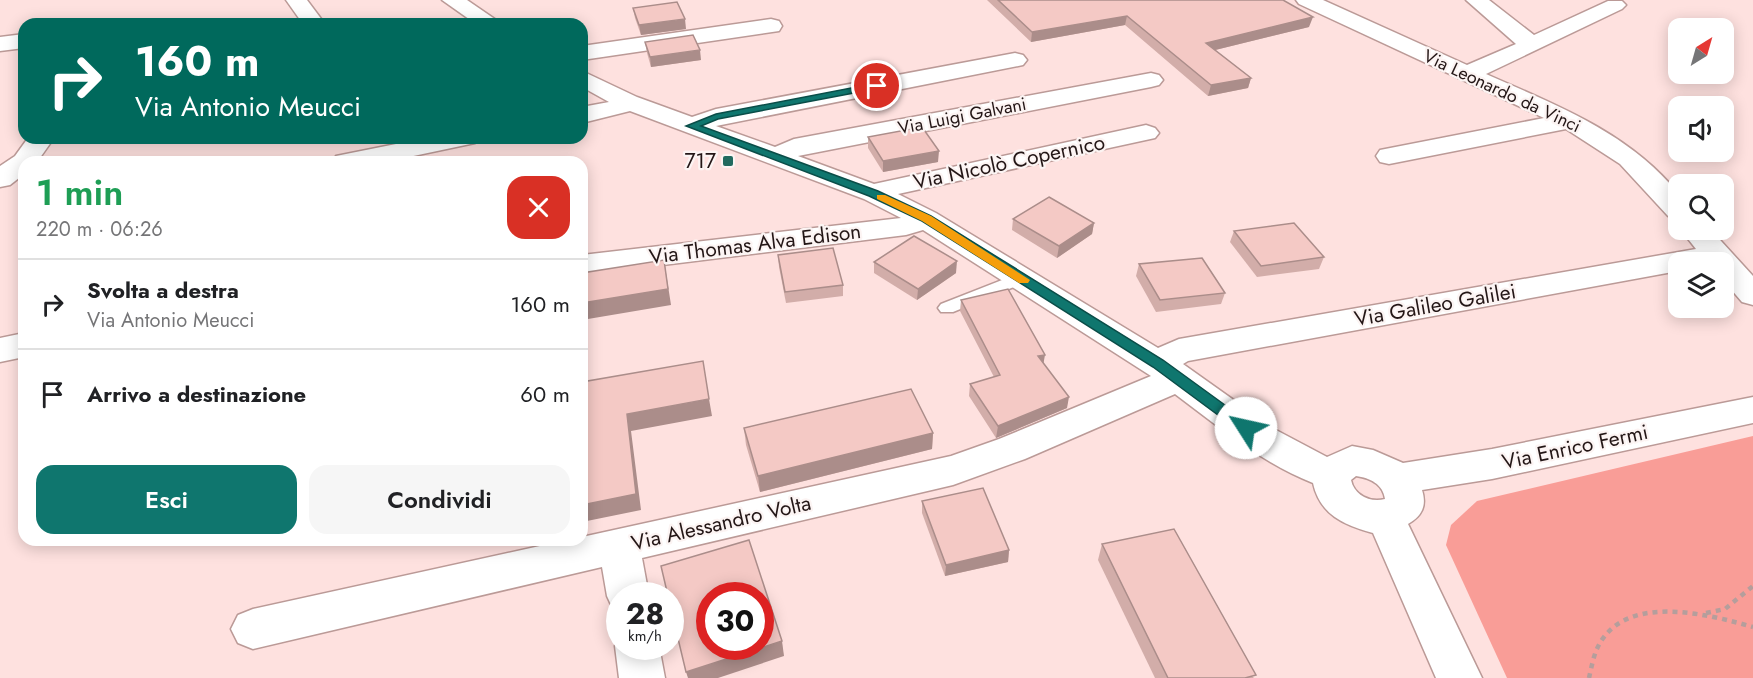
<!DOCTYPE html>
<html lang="it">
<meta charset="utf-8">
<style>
body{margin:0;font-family:Jost,sans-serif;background:#f6f6f6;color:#202124;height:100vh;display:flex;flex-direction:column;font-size:22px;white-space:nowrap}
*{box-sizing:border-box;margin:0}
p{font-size:20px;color:#757577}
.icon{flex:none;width:33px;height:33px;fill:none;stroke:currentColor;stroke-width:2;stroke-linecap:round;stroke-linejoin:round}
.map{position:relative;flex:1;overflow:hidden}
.panel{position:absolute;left:18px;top:156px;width:570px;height:390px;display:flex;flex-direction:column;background:#fff;border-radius:18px;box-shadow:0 3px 15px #0003}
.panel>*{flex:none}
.top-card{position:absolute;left:18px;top:18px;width:570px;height:126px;border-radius:18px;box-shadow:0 3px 15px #0003;background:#00695c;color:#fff;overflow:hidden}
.needle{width:39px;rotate:37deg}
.controls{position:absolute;left:1668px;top:18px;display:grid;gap:12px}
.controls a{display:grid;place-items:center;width:66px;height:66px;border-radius:12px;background:#fff;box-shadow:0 3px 15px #0003;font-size:30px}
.speed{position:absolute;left:606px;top:582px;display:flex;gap:12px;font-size:30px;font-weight:700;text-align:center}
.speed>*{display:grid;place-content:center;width:78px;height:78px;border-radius:50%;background:#fff;box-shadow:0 3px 15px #0003;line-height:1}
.speed small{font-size:15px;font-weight:400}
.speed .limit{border:9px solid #d22;background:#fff;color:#111}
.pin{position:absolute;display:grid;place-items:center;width:51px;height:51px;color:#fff;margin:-26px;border:3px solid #fff;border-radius:50%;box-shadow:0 2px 6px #0007}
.me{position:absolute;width:66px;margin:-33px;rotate:305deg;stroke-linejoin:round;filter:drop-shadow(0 0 4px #0008)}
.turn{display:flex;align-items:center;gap:21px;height:126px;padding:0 18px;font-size:27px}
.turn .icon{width:78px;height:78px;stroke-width:2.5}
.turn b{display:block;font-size:42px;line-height:51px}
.round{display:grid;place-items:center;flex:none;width:63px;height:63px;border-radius:18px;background:#f6f6f6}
.summary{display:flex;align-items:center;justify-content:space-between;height:102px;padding:0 18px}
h1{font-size:36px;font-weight:600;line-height:45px;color:#1e9e55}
.button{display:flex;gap:12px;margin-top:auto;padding:12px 18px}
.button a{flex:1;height:69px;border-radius:18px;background:#0f766e;color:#fff;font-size:24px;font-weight:600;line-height:69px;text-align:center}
.button a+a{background:#f6f6f6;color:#202124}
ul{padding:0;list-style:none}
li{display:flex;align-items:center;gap:18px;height:90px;padding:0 18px;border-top:2px solid #e0e0e0}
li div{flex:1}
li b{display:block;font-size:22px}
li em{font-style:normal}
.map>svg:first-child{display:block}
.green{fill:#f99d97}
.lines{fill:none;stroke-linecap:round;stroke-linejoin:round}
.service-casing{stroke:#bb9a97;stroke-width:3}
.minor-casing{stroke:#bb9a97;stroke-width:3}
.path{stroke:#b59e9c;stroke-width:4.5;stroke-dasharray:5 5;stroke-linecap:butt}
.service{fill:#fff;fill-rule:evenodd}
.minor{fill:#fff;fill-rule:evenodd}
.wall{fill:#d2ada9}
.shaded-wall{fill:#ab8d8a}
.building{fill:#f4c9c5;stroke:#ab8d8a;stroke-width:1.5;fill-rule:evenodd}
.route{fill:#0f766e;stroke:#0a4d48;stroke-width:1.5}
.slow{fill:#f59e0b}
.poi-dot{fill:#226a5f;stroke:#fcf4f3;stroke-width:2}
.labels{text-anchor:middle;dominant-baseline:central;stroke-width:4.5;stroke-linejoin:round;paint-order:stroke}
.far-street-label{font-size:18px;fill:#231616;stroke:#fcf4f3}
.poi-label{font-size:21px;fill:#231616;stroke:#fcf4f3;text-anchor:end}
.street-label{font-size:21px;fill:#231616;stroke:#fcf4f3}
</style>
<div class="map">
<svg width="1753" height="678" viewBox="0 0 1753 678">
<rect width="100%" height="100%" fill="#fee1df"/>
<path class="green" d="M1753,436V678H1507L1446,545L1451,525L1477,501Z"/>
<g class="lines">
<g class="service-casing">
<path id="service" d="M1020,273L1026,274L1028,278L1026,282L953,312H941L938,308L941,304Z"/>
</g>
<g class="minor-casing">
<g id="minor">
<path d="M286,0H307L325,24H303Z"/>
<path d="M442,0H467L502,24H476Z"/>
<path d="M1296,0H1323L1467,65L1516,44L1466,0H1489L1534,35L1608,1H1622L1626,5L1622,9L1486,74C1556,105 1628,132 1678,193V218L1668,216L1620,164L1566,129L1389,164L1380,162L1376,156L1380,150L1544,118L1299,4Z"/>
<path d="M771,19L779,21L782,26L779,31L582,60V46Z"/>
<path d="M24,34V48L0,51V37Z"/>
<path d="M1015,53L1023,55L1027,60L1023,65L716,126L775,147L794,139L1151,73L1159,75L1163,80L1159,85L1151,87L798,156L874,184L1146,125L1155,128L1159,133L1155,138L898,194L936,213L1158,348L1179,339L1696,249L1681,230H1711L1753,276V305L1742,302L1724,281V262H1678V271L1188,361L1183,364L1276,430L1327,457L1352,446L1373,450L1403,463L1492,449L1753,397V423L1492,479L1422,490C1427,506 1422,516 1408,524L1482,678H1436L1373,533C1344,525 1320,515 1313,483C1262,463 1219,427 1175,394L1025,459L953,485L642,558L649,596H620V612L613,609L607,596L602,567L253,649L238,643L231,629L238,615L253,609L567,540H582V537L951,456L999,439L1151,376L923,230L906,235L582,275V255L901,218L864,199L630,111L582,123V107L609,102L582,87V71L637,97L692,117L716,109ZM1356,476C1370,478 1383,484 1385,499C1370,503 1354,495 1351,480Z"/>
<path d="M28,138H54L37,162H24V174L10,185L0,187V166L15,156Z"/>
<path d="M426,138H479L475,143L385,162H332L336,156Z"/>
<path d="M24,333V357L0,362V338Z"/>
<path d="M620,636V646H659L665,678H619L615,646Z"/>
</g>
</g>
<g class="path">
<path d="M1706,613L1725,609L1753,586"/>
<path d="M1589,678C1591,669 1593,659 1596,651C1621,591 1707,614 1753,627"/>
</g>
<use href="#service" class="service"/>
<use href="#minor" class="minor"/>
</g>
<g class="wall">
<path d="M987,0H1283L1309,27L1215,50L1251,78L1248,88L1208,96L1125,25L1031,42Z"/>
<path d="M633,8L686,29L641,35L635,18Z"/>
<path d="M645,42L701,60L651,67L647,53Z"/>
<path d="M868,137L938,162L883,172L868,148Z"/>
<path d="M1013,219L1094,223L1092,234L1057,258L1012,230Z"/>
<path d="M1234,231L1324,257L1319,269L1257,277L1230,242Z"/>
<path d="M778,255L843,285V296L786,303L779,267Z"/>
<path d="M874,262L956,273L917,300L874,273Z"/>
<path d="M1139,264L1225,293L1221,304L1156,312L1136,276Z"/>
<path d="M961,300L1044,364L1067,408L996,438L969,396L970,384L994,377L960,311Z"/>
<path d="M744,428L933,433L932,449L760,492L746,445Z"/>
<path d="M922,501L1009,550L1008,562L945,576L922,513Z"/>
<path d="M1102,544L1254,678H1155L1098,560Z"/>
</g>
<g class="shaded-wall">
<path d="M1127,16L1125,25L1031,42L1032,32Z"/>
<path d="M1313,17L1309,27L1203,53L1206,43Z"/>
<path d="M685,19L686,29L641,35L639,25Z"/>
<path d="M700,50L701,60L651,67L650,57Z"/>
<path d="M1251,78L1248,88L1208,96L1211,85Z"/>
<path d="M939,151L938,162L883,172V161Z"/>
<path d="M1094,223L1092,234L1057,258L1059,246Z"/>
<path d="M664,260L671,305L582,320V303Z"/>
<path d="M957,261L956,273L917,300L918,289Z"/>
<path d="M1045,355L1043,366L1038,356Z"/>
<path d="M1069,397L1067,408L996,438L998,426Z"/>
<path d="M709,399L712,416L631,431L641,510L582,522V505L627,414Z"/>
<path d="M933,433L932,449L760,492L758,476Z"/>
<path d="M469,540H500L472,546Z"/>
<path d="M1009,550L1008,562L945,576L946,565Z"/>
<path d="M782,641L784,656L718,678H688L686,672Z"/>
</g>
<g class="building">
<path d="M998,0H1283L1313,17L1206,43L1251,78L1211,85L1127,16L1032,32Z"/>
<path d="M677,2L685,19L639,25L633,8Z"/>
<path d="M693,35L700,50L650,57L645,42Z"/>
<path d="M922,127L939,151L883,161L868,137Z"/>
<path d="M1049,197L1094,223L1059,246L1013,219Z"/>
<path d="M1294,223L1324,257L1261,266L1234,231Z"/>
<path d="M914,236L957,261L918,289L874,262Z"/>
<path d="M833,248L843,285L785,292L778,255Z"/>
<path d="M1202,258L1225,293L1160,300L1139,264Z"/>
<path d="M664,260L668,289L582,303V273Z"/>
<path d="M1008,289L1045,355L1038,356L1069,397L998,426L970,384L1000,375L961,300Z"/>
<path d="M703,361L709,399L627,414L636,494L582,505V382Z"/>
<path d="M911,389L933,433L758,476L744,428Z"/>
<path d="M983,488L1009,550L946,565L922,501Z"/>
<path d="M1174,529L1256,675L1245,678H1168L1102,544Z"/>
<path d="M749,540L782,641L686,672L670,605V596H668L661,566ZM710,596H760V646H710Z"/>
</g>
<path class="route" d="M877,83L882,86L880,88L718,119L701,126L878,191L931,216L1163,360L1251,424L1254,428L1251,432H1241L1153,367L922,221L869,196L686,126L716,114Z"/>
<path class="slow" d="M877,195H885L931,216L1030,280L1028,283H1019L922,221L877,199Z"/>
<rect class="poi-dot" x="722" y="155" width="12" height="12" rx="3"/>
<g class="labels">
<g class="far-street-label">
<text transform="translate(1502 91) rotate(25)">Via Leonardo da Vinci</text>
<text transform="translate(962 116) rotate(-11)">Via Luigi Galvani</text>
</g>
<g class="poi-label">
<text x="716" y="161">717</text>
</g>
<g class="street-label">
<text transform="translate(1009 162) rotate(-12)">Via Nicolò Copernico</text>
<text transform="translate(755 244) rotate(-7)">Via Thomas Alva Edison</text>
<text transform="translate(1435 305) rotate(-10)">Via Galileo Galilei</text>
<text transform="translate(1575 447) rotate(-12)">Via Enrico Fermi</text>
<text transform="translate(721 523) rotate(-13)">Via Alessandro Volta</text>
</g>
</g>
</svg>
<div class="controls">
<a><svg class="needle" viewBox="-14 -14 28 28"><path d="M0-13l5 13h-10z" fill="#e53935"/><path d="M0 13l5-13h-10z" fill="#757577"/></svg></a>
<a><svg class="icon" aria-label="sound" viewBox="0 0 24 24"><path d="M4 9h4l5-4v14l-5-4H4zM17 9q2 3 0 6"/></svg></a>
<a><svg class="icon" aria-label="search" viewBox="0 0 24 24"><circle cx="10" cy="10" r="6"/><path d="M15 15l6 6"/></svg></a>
<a><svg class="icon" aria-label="layers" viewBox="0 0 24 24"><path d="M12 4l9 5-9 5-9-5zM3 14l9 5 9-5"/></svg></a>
</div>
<div class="speed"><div>28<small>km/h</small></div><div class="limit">30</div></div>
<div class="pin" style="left:877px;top:86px;background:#d93025"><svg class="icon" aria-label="arrive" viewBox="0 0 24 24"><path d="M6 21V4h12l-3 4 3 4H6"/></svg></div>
<svg class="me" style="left:1246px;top:428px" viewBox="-20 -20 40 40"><circle r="19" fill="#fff"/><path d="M0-13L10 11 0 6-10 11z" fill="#0f766e"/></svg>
<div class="top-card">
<div class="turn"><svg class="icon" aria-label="right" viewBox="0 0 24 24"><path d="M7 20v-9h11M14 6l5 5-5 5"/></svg><div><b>160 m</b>Via Antonio Meucci</div></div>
</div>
<section class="panel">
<div class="summary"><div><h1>1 min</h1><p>220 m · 06:26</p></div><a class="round" style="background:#d93025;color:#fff"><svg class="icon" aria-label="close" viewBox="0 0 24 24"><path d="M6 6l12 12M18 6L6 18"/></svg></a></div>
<ul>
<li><svg class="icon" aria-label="right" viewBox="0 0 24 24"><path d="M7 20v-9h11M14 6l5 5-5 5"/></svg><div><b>Svolta a destra</b><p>Via Antonio Meucci</p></div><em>160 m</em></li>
<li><svg class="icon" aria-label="arrive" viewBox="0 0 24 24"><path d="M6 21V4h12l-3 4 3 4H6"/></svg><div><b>Arrivo a destinazione</b></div><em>60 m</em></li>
</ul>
<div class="button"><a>Esci</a><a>Condividi</a></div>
</section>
</div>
